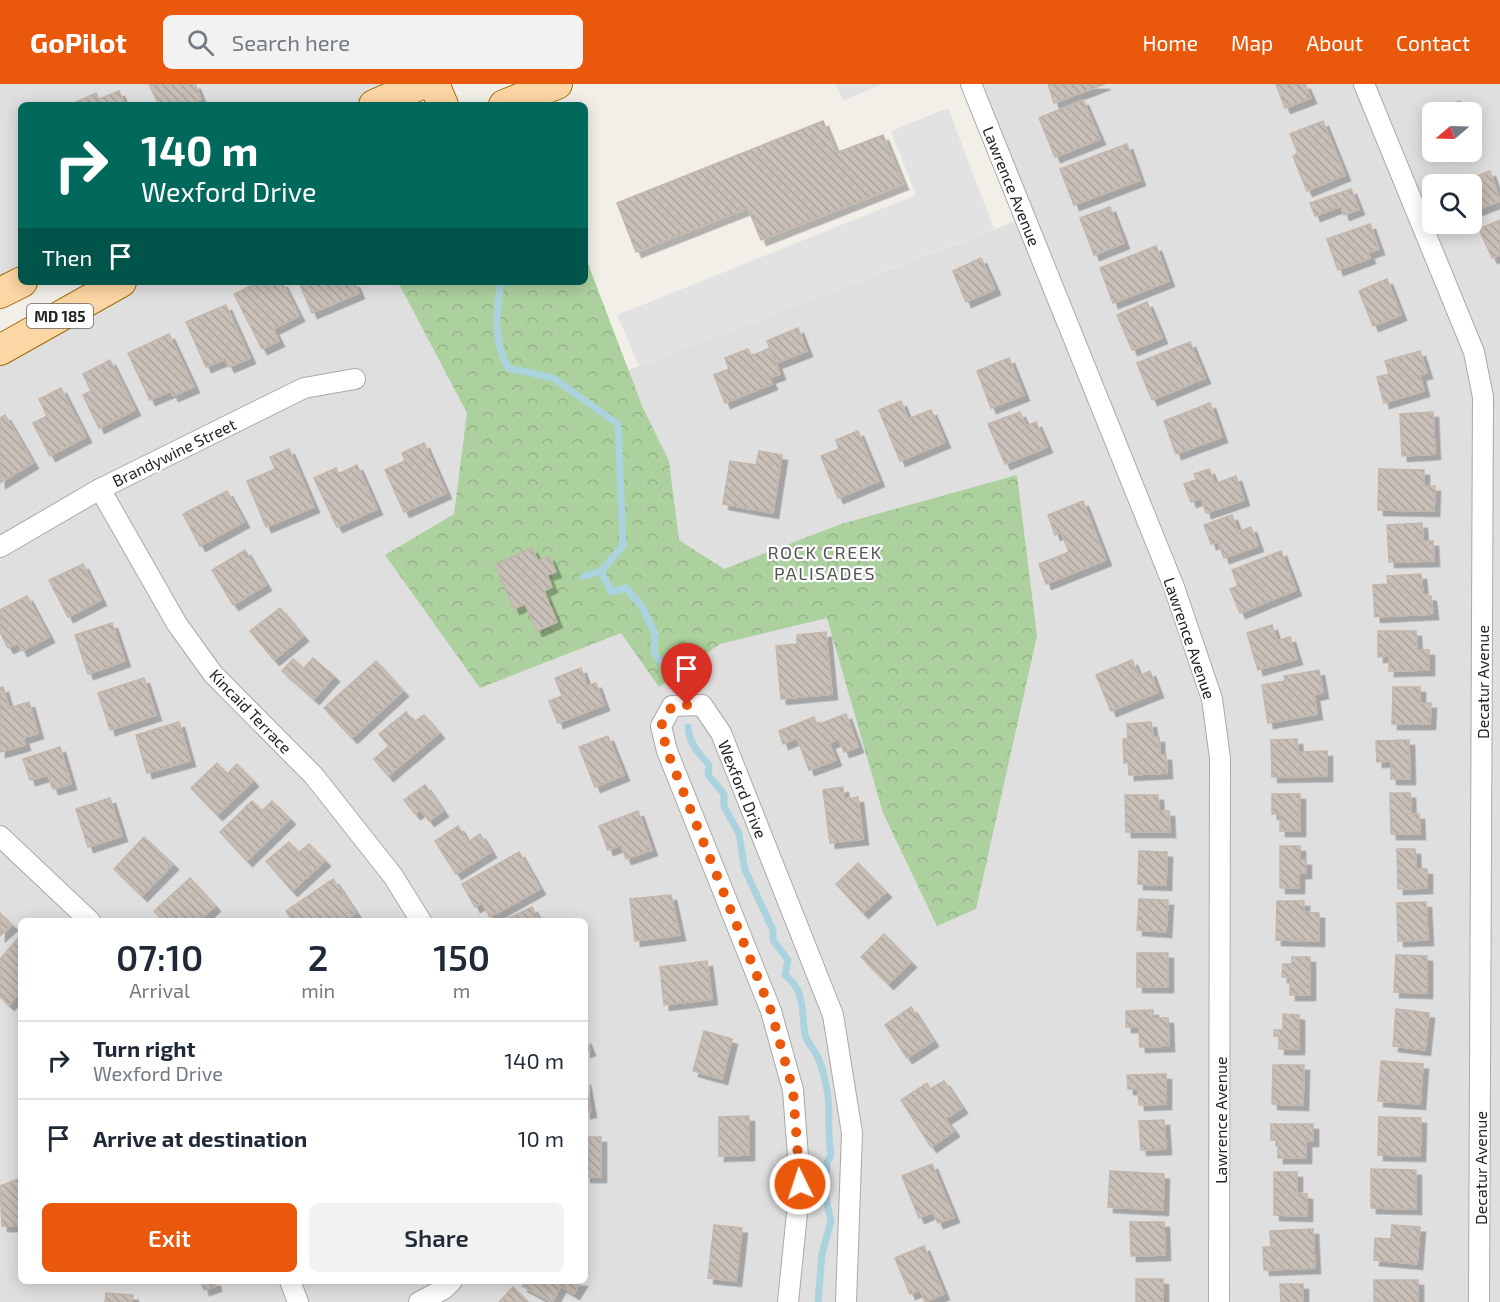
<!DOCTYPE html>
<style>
body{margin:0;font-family:"Exo 2",sans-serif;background:#f2f2f3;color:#1f2937;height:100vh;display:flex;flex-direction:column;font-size:22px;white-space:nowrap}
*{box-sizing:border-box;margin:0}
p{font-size:20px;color:#747a83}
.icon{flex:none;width:33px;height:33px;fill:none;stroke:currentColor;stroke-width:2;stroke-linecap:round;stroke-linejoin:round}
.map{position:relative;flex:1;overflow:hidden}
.panel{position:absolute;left:18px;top:834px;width:570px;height:366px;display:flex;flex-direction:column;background:#fff;border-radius:9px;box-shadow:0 3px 15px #0003}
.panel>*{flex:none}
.top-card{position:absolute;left:18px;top:18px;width:570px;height:183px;border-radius:9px;box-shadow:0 3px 15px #0003;background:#00695c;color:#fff;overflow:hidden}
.needle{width:39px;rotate:251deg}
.fabs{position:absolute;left:1422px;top:18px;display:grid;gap:12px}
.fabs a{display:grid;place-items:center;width:60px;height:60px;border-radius:9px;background:#fff;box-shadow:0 3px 15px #0003;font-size:30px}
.pin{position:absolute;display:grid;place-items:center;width:51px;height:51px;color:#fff;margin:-62px -26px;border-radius:50% 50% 50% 0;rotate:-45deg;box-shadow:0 0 6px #0007}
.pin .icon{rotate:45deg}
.me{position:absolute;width:66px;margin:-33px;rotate:356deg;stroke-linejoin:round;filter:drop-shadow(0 0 4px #0008)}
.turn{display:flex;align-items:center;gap:21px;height:126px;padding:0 24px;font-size:27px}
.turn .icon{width:78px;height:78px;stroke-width:2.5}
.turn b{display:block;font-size:42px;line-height:51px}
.then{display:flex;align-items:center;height:57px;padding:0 24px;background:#0003;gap:12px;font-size:22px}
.eta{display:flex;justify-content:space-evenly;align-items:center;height:102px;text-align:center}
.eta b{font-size:36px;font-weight:600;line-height:42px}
.button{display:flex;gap:12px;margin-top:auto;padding:12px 24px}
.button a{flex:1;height:69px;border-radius:9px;background:#ea580c;color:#fff;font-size:24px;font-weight:600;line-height:69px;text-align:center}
.button a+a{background:#f2f2f3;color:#1f2937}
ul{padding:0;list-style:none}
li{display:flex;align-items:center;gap:18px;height:78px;padding:0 24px;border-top:2px solid #e0e1e3}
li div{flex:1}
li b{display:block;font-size:22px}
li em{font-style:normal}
header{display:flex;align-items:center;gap:36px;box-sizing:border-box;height:84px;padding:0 30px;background:#ea580c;color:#fff}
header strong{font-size:28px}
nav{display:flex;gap:33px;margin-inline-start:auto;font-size:21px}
.search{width:420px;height:54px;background:#f2f2f3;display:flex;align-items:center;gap:15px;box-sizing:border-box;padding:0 21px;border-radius:9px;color:#747a83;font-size:22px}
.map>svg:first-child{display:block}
.residential{fill:#e0dfdf;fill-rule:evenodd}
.forest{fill:url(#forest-crowns)}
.parking{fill:#e2e2e2}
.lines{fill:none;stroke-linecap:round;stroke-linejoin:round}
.stream{stroke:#aad3df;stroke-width:7}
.building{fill:url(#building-back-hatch);stroke:#c4b6ab;stroke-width:1.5;filter:url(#shadow)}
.street-casing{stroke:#a9a9a9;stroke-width:22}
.primary-casing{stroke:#a06b00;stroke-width:32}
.street{stroke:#fff;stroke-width:20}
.primary{stroke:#fcd6a4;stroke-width:30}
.route{stroke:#ea580c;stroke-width:10;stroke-dasharray:0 18}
.labels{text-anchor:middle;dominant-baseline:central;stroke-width:4.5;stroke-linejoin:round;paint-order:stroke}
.shield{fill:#fff;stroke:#646464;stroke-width:1.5}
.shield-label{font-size:15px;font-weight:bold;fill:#222}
.street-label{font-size:16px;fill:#222;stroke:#fff}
.neighbourhood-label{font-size:18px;letter-spacing:1.5px;fill:#555;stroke:#fff}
</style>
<header>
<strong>GoPilot</strong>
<div class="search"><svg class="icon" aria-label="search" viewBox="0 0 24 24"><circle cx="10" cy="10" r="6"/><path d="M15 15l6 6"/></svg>Search here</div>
<nav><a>Home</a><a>Map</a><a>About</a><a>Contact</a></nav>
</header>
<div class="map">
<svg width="1500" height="1218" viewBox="0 0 1500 1218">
<defs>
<pattern id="forest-crowns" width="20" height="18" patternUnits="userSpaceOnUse" patternTransform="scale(1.5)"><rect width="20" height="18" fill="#add19e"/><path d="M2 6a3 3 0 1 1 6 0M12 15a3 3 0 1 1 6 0" fill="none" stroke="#95b388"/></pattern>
<pattern id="building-back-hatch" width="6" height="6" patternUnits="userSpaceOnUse" patternTransform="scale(1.5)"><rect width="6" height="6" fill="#c7bfb8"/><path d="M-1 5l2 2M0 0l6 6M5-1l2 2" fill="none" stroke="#aba49e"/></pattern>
<filter id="shadow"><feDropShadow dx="5.5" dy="5.5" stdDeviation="0" flood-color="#0004"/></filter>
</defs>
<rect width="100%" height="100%" fill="#f2efe9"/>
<g class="residential">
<path d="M0,0H420L374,21H21V198L0,209Z"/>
<path d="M971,0H1500V1218H0V266L121,198H418L491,339L1024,134ZM1432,28H1472V68H1432ZM1432,100H1472V140H1432ZM21,837H585V1197H21Z"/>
</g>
<path class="forest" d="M585,172L643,324L669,377L679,456L724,485L841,440L1017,391L1037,552L976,825L937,842L883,729L827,534L720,560L659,603L621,549L480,604L385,471L454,430L467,329L398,198H585Z"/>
<g class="parking">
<path d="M836,0H882L843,17Z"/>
<path d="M948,24L994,145L639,282L617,231L916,111L891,47Z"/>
</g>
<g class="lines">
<g class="stream">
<path d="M501,198C496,229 493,256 508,284L553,294L618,340L623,462L601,487"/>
<path d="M583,493L601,487L611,508L626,504L643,524L655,550L654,569L668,588"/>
<path d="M688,643C689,659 699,670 709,681L708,691L724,710V722L739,750L745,786L773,846V856L788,876L785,891C806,907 801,928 805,950C806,957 813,964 816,970C821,979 824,991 826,1001C832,1025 826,1047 831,1070L827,1079L826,1099V1116L831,1137L822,1170L818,1218"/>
</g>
</g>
<g class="building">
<path d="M149,0H195L201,15L187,21H181L178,16L159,21Z"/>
<path d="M1048,0H1105L1054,19Z"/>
<path d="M1276,0H1305L1311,14L1285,24Z"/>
<path d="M119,7L125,21H77L76,18L96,9L99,15Z"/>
<path d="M1083,16L1100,55L1055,73L1039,34Z"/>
<path d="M1460,17L1465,28H1436V26Z"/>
<path d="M823,37L836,69L883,51L903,100L761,156L748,124L636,168L617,119Z"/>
<path d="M1323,37L1345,91L1307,107L1293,72L1298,69L1290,50Z"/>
<path d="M1127,60L1140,96L1074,121L1060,85Z"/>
<path d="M1490,87L1500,117L1474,127L1472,100H1465L1463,97Z"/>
<path d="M1351,105L1359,125L1344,131L1341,122L1315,132L1310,119Z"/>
<path d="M1110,123L1124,159L1094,171L1080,134Z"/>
<path d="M1500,136V171L1492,174L1479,145Z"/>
<path d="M1370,140L1379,165L1368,169L1370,174L1338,186L1327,155Z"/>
<path d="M1156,162L1169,197L1113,219L1100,184Z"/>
<path d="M981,174L995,205L966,218L953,187Z"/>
<path d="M1387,195L1401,231L1373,242L1359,207Z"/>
<path d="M258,198H282L299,232L273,245L279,257L262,265L234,210Z"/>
<path d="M299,198H354L359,209L312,229Z"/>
<path d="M1147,218L1162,254L1132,266L1117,231Z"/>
<path d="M226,221L250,274L229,283L225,275L206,283L186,238Z"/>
<path d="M798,244L807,267L776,279L767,257Z"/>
<path d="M169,250L194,303L173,312L171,307L150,316L128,269Z"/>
<path d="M1190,258L1205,294L1152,316L1137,279Z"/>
<path d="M770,264L780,290L769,294L772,300L725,319L714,291L729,285L725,274L748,265L751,272Z"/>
<path d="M1420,267L1427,289L1420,291L1424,307L1384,319L1377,293L1389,290L1385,277Z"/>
<path d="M1009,274L1024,311L991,324L977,287Z"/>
<path d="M110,276L135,326L99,344L83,311L91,307L83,290Z"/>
<path d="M61,304L86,353L50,372L33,339L47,332L39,315Z"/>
<path d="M901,317L908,335L931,326L945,358L900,377L879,326Z"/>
<path d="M1210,319L1222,353L1176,370L1164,337Z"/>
<path d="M1020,328L1026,342L1036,338L1047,363L1005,380L988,340Z"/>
<path d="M1433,328L1435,370L1402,372L1400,330Z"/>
<path d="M5,331L33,379L0,399V334Z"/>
<path d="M858,347L879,397L838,414L821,372L839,365L836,356Z"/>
<path d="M424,359L446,409L404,428L385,386L405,377L402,369Z"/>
<path d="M289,365L314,423L266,443L247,397L275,385L270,373Z"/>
<path d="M759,367L782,371L773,429L723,420L730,377L756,381Z"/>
<path d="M357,381L377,425L337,443L314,394L336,384L338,390Z"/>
<path d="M1209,385L1215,400L1236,392L1244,416L1206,429L1201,414L1191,418L1184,400L1196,396L1194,390Z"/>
<path d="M1379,385L1424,386V402H1435L1434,427L1378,426Z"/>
<path d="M227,407L244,438L200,462L183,430Z"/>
<path d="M1083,417L1106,476L1046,500L1039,480L1069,468L1061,448L1055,451L1048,431Z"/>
<path d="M1232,431L1238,448L1251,443L1258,462L1224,474L1218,458L1211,460L1204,441Z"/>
<path d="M1422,439L1423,457H1433L1434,477L1389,478L1387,441Z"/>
<path d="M532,464L538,477L549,472L556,488L547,491L552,503L544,507L557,538L537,547L525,520L514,525L495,481Z"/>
<path d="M245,466L266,501L233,521L212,486Z"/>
<path d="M1281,467L1296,506L1240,529L1230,505L1238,502L1232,486Z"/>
<path d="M83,480L101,516L68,533L49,496Z"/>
<path d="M1421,490L1423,510L1431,512L1433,530L1375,533L1373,501L1388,500L1387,492Z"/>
<path d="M27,512L49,553L22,567L18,559L8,564L0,548V526Z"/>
<path d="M280,524L303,552L274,576L250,547Z"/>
<path d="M112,539L125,577L88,590L75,551Z"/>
<path d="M1272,541L1277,557L1290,553L1297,575L1258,586L1247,549Z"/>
<path d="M1378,547H1416L1417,566H1429V586L1389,587V572L1378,573Z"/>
<path d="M826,548L832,610L781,615L776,562L797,560V551Z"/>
<path d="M313,574L334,592L314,615L282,587L293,575L304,584Z"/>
<path d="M1132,576L1139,592L1150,587L1158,608L1111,627L1096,591Z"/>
<path d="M376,577L403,607L352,654L324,624Z"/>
<path d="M581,584L587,602L596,599L604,621L558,639L549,617L562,612L555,594Z"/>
<path d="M1319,586L1323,609L1314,611L1317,630L1268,639L1262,601L1285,597L1284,592Z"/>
<path d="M144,594L156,631L110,646L98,609Z"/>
<path d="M3,603L9,624L29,618L38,649L23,654L25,661L0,668V604Z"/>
<path d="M1393,603H1420V619H1431L1430,640H1392Z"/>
<path d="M406,628L414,638L424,631L439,649L388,692L374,675L389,662L379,650Z"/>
<path d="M846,630L858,663L844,668L839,655L829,659L836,676L809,686L797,654L783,660L779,647L814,633L817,641Z"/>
<path d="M179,638L190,677L147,689L136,651Z"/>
<path d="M1151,638L1153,653H1159L1160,671H1166L1167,689L1129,691L1128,678L1124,679L1123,655H1128L1127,640Z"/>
<path d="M608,652L624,691L595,703L579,663Z"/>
<path d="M1297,655L1298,668L1327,667V692L1272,693L1271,656Z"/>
<path d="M1409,656L1410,695H1391V677L1377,678L1376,657Z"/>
<path d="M60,663L71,700L53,705L48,691L30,696L23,675Z"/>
<path d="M217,679L227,690L237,680L253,697L217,731L191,704Z"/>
<path d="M425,701L443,727L429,737L421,726L415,730L404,716Z"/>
<path d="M843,703L844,715L858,713L863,755L830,759L823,706Z"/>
<path d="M1390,709H1410L1411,730H1419L1420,750H1391Z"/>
<path d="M1272,710H1300V747H1280V730H1272Z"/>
<path d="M1125,711H1158L1159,727H1169L1170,748H1126Z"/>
<path d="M110,714L122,752L88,763L76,725Z"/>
<path d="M252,717L262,727L272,717L290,735L247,777L220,748Z"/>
<path d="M638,727L652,766L626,775L621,761L608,766L599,742Z"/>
<path d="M458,742L468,758L480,750L491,768L456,790L435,757Z"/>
<path d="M144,753L173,780L142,812L114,785Z"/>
<path d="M289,758L298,769L309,760L325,777L292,807L266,777Z"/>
<path d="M1280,762H1300V776H1306V789H1299V804H1280Z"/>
<path d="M1397,765H1415L1416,785H1427V804L1398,805Z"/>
<path d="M1139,767L1167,768L1166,801L1138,800Z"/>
<path d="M519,768L540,805L490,833L482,819L475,823L462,800Z"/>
<path d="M858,779L886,808L863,829L836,800Z"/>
<path d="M190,794L215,822L199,837H163L154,827Z"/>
<path d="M333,795L356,829L344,837H293L286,827Z"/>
<path d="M671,811L680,851L635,857L630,815Z"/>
<path d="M1139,815L1168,816L1166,848L1137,846Z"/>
<path d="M1277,817H1304V828L1319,829V857L1276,856Z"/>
<path d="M1426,818L1428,856L1398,857L1397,819Z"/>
<path d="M532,823L539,837H503Z"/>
<path d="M0,829L12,841L0,852Z"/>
<path d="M884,850L911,878L888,900L861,873Z"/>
<path d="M20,852L21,907L9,921L0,913V875Z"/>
<rect x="1137" y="869" width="31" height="34"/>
<path d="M1396,871L1427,872V909L1394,908Z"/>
<path d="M1292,873H1310V911H1290V893H1282L1283,880H1292Z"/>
<path d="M707,877L712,915L664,921L660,883Z"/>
<path d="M911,923L933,957L907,974L885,941Z"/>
<path d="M1396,925L1429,929L1425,966L1393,962Z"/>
<path d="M1153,926V934H1168L1169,962L1140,963L1139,943H1126V927Z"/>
<path d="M1283,930L1299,931V965H1279V952H1274V946H1283Z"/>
<path d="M704,947L732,955L722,995L693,987Z"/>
<path d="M585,954L590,966L585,968Z"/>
<path d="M1381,977L1423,980L1420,1020L1378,1017Z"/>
<path d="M1273,981H1304L1303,1021L1272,1020Z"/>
<path d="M1166,990V1020L1139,1021L1138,1005H1128L1127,991Z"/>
<path d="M585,995L591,1028L585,1029Z"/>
<path d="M944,997L962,1024L945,1035L954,1047L931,1063L901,1016L927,999L930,1005Z"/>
<path d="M749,1032V1071L719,1072V1033Z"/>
<path d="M1379,1033L1421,1034L1420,1072L1378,1071Z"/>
<path d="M1164,1036L1166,1065L1141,1066L1139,1037Z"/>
<path d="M1271,1040H1313V1057H1306V1074H1278V1056H1271Z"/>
<rect x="585" y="1053" width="16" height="40"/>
<path d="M932,1080L954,1133L938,1139L933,1128L919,1134L902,1092Z"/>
<path d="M1371,1085L1416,1086V1125L1371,1124Z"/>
<path d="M1110,1087L1164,1090L1163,1126L1108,1123Z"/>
<path d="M1274,1088H1297V1109L1307,1110V1132L1274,1131Z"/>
<path d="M21,1094V1142H2L0,1102Z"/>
<path d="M1130,1138H1164L1165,1171L1131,1172Z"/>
<path d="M714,1141L742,1144L736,1197L708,1194Z"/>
<path d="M1392,1141L1420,1143L1417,1180L1374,1176L1375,1154L1391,1155Z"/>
<path d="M1313,1145L1315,1184L1264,1186L1263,1163H1271L1270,1147Z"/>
<path d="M924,1162L944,1210L925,1218L920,1206L910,1210L895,1174Z"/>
<rect x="1136" y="1195" width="27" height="23"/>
<rect x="1374" y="1196" width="44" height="22"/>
<path d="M201,1197H215L216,1202L204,1206Z"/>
<path d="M525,1197H582L574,1210L561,1202L552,1218L522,1202Z"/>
<path d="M1280,1200H1303V1218H1281Z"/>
<path d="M513,1203L528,1218H499Z"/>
<path d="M106,1209L133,1211L132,1218H105Z"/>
</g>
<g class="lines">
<g class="street-casing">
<g id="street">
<path d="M971,0L1174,503L1212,615L1220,674L1219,1218"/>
<path d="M1364,0L1474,268L1483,313L1479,1218"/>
<path d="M100,405L177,540L213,590L314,692L393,792L421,837"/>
<path d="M0,463L100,405L304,304L355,295"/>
<path d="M0,752L90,837"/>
<path d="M290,1197L298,1218"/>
<path d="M419,1218L444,1205L452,1197"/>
<path d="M788,1218L800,1100L793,1006L771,927L667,667L661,642L672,622L702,621L721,649L833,931L852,1049L846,1218"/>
</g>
</g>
<g class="primary-casing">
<g id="primary">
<path d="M434,0L443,21"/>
<path d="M374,21L421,0"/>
<path d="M504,21L557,0"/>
<path d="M0,209L22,198"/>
<path d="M0,266L121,198"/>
</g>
</g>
<use href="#street" class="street"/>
<use href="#primary" class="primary"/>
</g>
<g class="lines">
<path class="route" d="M687,621L672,622L661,642L667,667L771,927L793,1006L800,1100"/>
</g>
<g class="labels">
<rect class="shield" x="27" y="220" width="66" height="24" rx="4.5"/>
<g class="shield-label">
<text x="60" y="232">MD 185</text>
</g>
<g class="street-label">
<text transform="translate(1012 102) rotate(68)">Lawrence Avenue</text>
<text transform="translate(174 368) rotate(-26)">Brandywine Street</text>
<text transform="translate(1190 554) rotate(71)">Lawrence Avenue</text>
<text transform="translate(1482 598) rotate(-90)">Decatur Avenue</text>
<text transform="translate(251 627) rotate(46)">Kincaid Terrace</text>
<text transform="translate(743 705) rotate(68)">Wexford Drive</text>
<text transform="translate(1220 1036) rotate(-90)">Lawrence Avenue</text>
<text transform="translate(1480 1084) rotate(-90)">Decatur Avenue</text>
</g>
<g class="neighbourhood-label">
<text x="825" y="468">ROCK CREEK<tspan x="825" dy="21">PALISADES</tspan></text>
</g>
</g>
</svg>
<div class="fabs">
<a><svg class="needle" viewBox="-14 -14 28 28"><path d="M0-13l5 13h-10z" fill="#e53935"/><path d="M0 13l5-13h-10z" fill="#747a83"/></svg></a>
<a><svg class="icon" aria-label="search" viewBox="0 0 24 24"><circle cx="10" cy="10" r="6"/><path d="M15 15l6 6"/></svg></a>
</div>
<div class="pin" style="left:687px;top:621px;background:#d93025"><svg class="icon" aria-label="arrive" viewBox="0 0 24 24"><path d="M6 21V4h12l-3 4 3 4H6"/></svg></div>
<svg class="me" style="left:800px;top:1100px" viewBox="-20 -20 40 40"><circle r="17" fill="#ea580c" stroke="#fff" stroke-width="3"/><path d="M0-11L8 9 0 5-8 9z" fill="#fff"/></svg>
<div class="top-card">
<div class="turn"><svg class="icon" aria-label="right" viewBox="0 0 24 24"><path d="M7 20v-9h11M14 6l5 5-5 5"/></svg><div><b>140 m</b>Wexford Drive</div></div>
<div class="then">Then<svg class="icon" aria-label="arrive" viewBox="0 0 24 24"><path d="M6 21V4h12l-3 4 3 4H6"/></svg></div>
</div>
<section class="panel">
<div class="eta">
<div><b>07:10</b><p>Arrival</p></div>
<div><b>2</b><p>min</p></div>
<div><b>150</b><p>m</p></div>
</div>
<ul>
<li><svg class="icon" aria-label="right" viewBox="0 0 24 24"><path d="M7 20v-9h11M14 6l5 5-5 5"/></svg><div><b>Turn right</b><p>Wexford Drive</p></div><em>140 m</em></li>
<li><svg class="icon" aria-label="arrive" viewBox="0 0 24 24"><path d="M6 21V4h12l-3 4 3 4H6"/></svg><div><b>Arrive at destination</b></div><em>10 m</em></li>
</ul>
<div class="button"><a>Exit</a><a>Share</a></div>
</section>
</div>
